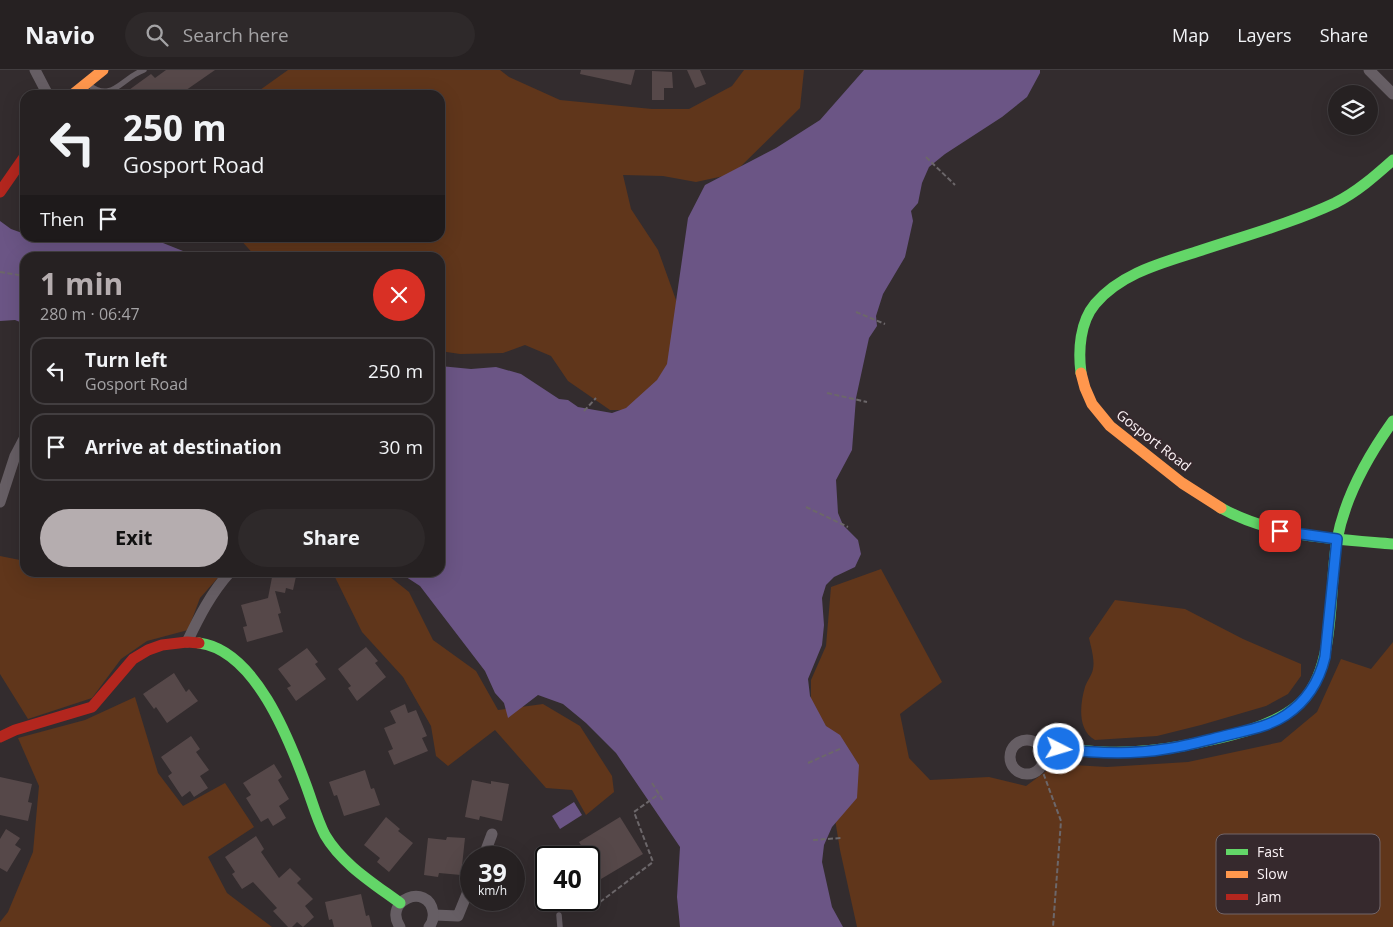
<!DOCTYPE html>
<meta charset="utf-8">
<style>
body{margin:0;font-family:"Open Sans",sans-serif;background:#2e292a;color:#f1f3f6;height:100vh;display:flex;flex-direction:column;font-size:19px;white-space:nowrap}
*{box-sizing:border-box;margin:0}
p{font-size:16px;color:#a4a3a5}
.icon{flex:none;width:28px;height:28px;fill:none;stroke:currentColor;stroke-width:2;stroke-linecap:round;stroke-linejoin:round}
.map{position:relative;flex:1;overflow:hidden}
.panel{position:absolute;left:20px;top:182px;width:425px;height:325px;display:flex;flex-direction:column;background:#262122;border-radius:15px;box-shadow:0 5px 20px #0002,0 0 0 1px #423e40}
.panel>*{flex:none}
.banner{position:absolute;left:20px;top:20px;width:425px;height:152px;border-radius:15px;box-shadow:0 5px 20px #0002,0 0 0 1px #423e40;background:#262122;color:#f1f3f6;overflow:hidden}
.tools{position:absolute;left:1328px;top:15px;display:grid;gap:10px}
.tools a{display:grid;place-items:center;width:50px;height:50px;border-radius:50%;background:#262122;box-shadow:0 5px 20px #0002,0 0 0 1px #423e40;font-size:25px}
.speed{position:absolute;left:460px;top:776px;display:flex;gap:10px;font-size:25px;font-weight:700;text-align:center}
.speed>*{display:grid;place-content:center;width:65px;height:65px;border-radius:50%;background:#262122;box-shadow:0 5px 20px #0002,0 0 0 1px #423e40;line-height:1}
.speed small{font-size:12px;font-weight:400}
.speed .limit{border:2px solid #111;border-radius:8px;background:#fff;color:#111}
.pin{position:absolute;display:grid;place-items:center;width:42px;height:42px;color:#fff;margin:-21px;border-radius:10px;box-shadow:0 2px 8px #0006}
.me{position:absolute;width:55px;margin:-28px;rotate:95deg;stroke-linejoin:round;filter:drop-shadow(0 0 4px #0008)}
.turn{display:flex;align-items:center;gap:18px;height:105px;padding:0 20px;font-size:22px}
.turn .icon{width:65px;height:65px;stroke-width:2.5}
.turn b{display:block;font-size:35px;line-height:42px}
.then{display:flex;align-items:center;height:48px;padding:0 20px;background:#0003;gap:10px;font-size:19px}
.round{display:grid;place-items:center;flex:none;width:52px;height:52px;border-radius:26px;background:#2e292a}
.head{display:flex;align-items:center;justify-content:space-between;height:85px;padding:0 20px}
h1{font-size:30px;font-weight:700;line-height:38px;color:#b5adaf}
.primary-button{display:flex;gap:10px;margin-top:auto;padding:10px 20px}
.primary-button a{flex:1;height:58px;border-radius:30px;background:#b5adaf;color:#111;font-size:20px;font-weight:700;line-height:58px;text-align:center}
.primary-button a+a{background:#2e292a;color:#f1f3f6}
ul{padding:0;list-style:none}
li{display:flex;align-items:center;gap:15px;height:68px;margin:0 10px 8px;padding:0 10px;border:2px solid #423e40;border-radius:15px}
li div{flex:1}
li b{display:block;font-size:19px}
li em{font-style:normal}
header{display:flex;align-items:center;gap:30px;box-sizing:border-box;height:70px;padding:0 25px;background:#262122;border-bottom:1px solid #423e40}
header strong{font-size:24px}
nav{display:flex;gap:28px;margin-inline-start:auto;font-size:18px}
.search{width:350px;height:45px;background:#2e292a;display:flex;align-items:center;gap:12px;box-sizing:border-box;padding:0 18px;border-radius:28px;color:#a4a3a5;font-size:19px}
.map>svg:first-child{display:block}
.green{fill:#60361b}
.water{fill:#6b5585}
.building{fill:#564849}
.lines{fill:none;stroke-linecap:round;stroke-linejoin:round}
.path{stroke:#6c676a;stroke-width:2;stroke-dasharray:5 2.5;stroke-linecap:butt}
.lane{stroke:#665e64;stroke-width:5.5}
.street{stroke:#665e64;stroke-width:11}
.fast{stroke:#63d668;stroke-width:11}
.slow{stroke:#ff974d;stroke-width:11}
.jam{stroke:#b3261e;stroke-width:11}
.route-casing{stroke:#114b97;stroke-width:12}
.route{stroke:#1a73e8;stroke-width:9}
.labels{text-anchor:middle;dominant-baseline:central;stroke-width:4;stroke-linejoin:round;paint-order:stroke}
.street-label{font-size:14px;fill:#fbf2f5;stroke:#36292d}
.key{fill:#36292d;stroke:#716569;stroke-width:1}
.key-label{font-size:14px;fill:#fbf2f5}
</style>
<header>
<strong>Navio</strong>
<div class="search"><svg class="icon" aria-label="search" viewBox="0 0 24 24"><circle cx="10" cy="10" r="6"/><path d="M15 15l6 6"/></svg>Search here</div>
<nav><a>Map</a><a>Layers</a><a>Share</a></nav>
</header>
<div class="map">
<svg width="1393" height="857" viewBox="0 0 1393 857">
<rect width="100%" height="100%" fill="#332c2e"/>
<g class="green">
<path d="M288,0H500L509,7L560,30L652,39H689L732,16L744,0H804L800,38L733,104L696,112L663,106L623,105L631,139L658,180L676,230L677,287L635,340H610L568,311L551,286L525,275L503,283L460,284L440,281V188L256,187L239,168H440V25H253Z"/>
<path d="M0,486L25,491V502L222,503L200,528L188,560L147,571L121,589L92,628L28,649L0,604Z"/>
<path d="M881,499L942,612L900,644L909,688L930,710L989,707L1026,716L1056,694L1107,697L1188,692L1281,672L1317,642L1341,589L1371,599L1393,572V857H857L840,780L833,737L811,632V610L826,576L831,517Z"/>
<path d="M333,503H385L409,522L433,570L476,601L498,640L543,634L580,656L612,706L614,722L586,745L572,720L546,718L495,660L448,696L436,686L431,656L403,607L362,562Z"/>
<path d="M1115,530L1185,539L1243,569L1301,594V606L1288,624L1266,636L1201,655L1157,666L1095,670C1077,660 1080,634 1085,617C1087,611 1092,605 1093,599C1095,590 1091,577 1089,568Z"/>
<path d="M135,627L158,703L183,736L225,713L254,757L208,787L227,823L272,857H0V852L8,842L33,782L39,716L18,668L85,650Z"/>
</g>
<g class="water">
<path d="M864,0H1040V3L1027,27L1002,47L945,84L929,97L922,113L918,133L911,141L913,151L905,187L883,224L876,246L877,256L869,268L856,328L852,380L836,410L838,443L843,455L858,470L861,484L855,497L834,507L826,515L822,528L824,555L822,575L808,609L810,626L826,656L840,665L859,695L857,728L832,757L824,775L822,792L832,837L843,857H680L677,827L680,777L616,683L586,653L563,634L538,625L508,648L504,633L495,623L485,601L420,516L400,503L440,502V296L471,299L496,297L521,304L559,329L568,330L578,337L612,343L626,338L657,310L667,294L688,148L705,115L776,78L820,50Z"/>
<path d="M0,151L11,159L25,164V168H140L158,171L198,187L25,188V254L15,250L0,251Z"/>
<path d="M574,732L582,745L560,759L552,746Z"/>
</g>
<g class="building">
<path d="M166,0H215L179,25H122L151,4L155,8Z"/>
<path d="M581,0H635L631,15L580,4Z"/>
<path d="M687,0H700L706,14L695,18Z"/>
<path d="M652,1L672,2L673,18H664V30H652Z"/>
<path d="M273,502H297L293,520L286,518L285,523L275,521L281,543L278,544L283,562L247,572L243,557L247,556L241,535L268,528Z"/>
<path d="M366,577L378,591L375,593L386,607L357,631L348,618L351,616L338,599Z"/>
<path d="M307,578L318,592L315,594L326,609L296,631L287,618L291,616L278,599Z"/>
<path d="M174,603L186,622L189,619L198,631L167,653L156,637L154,639L143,624Z"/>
<path d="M405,634L408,643L416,640L427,666L422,668L428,681L394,695L388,681L393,679L384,658L396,653L390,641Z"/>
<path d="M191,666L200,679L196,682L209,700L200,706L208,718L194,727L190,721L182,727L168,706L172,703L161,687Z"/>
<path d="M274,694L282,707L278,710L289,729L279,736L286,748L273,756L268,748L261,752L246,728L251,725L243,713Z"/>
<path d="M365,700L371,719L374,718L380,735L344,746L337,725L334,726L329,712Z"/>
<path d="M0,707L32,714L28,732L32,733L28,751L0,745Z"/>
<path d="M472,710L491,714V711L509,714L502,751L480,746L479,750L465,747Z"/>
<path d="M386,747L400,759L398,761L413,773L389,802L377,792L380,788L364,775Z"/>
<path d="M620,747L643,784L601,809L579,772Z"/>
<path d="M6,759L20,768L15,775L21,779L7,802L0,798V769Z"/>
<path d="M256,766L264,779L261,782L279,808L290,798L301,809L297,813L313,829L305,836L314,847L303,857L297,852L292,857H288L273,841L277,838L253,812L242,819L232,804L235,802L225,787Z"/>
<path d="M447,767L465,768L461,805L439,803L438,807L424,805L428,768L446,770Z"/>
<path d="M361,824L366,846L369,845L372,857H334L332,849L329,850L325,832Z"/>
</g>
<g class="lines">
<g class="path">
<path d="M926,87L955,115"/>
<path d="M0,202L25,206"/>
<path d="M856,242L885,254"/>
<path d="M827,323L867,332"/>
<path d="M584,341L596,328"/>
<path d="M806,437L848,457"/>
<path d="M808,693L842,678"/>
<path d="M1041,697L1061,751L1053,857"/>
<path d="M652,713L664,732"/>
<path d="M813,770L841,768"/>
<path d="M600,832L653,792L634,742L659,724"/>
</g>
<g class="lane">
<path d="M88,14C112,34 121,8 144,0"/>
<path d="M559,845L560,857"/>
</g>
<g class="street">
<path d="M35,0L48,25"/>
<path d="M1369,0L1393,24"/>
<path d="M0,432L15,386L25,367"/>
<path d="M187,572C199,547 211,523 230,502"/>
<circle cx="1027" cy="687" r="17"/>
<path d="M483,788L492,764"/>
<path d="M434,845L458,846L471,814"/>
<path d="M400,857C382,830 428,812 433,842C434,848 433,852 429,857"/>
</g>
<g class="fast">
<path d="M1081,303C1078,280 1080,252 1095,234C1121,203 1162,193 1199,181C1244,166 1292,153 1335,133C1357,122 1375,106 1393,90"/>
<path d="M1221,438C1273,467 1335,469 1393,474"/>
<path d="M199,573C255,580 289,669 306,715C312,731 317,750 325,765C342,794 373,813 400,833"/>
<path d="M1043,680C1063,677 1084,681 1103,682C1130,683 1156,681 1182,676C1219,668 1269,660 1298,635C1338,601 1328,518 1337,470C1345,426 1368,386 1393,351"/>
</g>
<g class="slow">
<path d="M72,25L103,0"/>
<path d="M1081,303L1085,318L1092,334L1110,356L1182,413L1221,438"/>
</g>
<g class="jam">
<path d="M0,122L25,86"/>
<path d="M0,667L15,660L92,637L133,589L148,580L162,575L187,572L199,573"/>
</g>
</g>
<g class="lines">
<g class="route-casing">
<path id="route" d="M1059,679C1094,683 1131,685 1165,679C1187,676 1207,670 1228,665C1248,660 1268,657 1286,645C1307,631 1319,612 1325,587L1337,469L1280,461"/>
</g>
<use href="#route" class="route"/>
</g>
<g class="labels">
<g class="street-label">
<text transform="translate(1154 370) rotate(38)">Gosport Road</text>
</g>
</g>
<rect x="1216" y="764" width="164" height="80" rx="8" class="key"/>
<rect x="1226" y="779" width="22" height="6" fill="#63d668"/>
<rect x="1226" y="801" width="22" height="7" fill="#ff974d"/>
<rect x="1226" y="824" width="22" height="6" fill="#b3261e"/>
<g class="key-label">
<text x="1257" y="787">Fast</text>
<text x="1257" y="809">Slow</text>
<text x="1257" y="832">Jam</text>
</g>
</svg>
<div class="tools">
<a><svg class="icon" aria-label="layers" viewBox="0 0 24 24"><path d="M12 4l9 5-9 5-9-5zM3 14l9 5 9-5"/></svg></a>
</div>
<div class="speed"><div>39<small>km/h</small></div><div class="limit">40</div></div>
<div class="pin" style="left:1280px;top:461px;background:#d93025"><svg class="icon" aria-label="arrive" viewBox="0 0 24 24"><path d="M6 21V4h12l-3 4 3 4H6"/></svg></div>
<svg class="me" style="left:1059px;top:679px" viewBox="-20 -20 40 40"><circle r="17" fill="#1a73e8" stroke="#fff" stroke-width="3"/><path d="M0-11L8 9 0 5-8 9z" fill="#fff"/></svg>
<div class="banner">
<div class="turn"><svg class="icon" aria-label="left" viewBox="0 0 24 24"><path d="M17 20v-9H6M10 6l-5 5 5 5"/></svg><div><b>250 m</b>Gosport Road</div></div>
<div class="then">Then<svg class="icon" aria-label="arrive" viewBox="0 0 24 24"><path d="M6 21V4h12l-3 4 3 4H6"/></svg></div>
</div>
<section class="panel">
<div class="head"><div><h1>1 min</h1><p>280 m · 06:47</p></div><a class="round" style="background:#d93025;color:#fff"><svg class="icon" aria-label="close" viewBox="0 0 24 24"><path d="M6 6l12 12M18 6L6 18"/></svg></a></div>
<ul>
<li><svg class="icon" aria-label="left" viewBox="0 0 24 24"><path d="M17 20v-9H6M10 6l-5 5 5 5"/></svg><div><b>Turn left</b><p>Gosport Road</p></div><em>250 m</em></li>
<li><svg class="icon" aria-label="arrive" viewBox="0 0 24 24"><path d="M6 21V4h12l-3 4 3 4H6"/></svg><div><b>Arrive at destination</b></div><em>30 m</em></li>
</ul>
<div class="primary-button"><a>Exit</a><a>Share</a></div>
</section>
</div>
